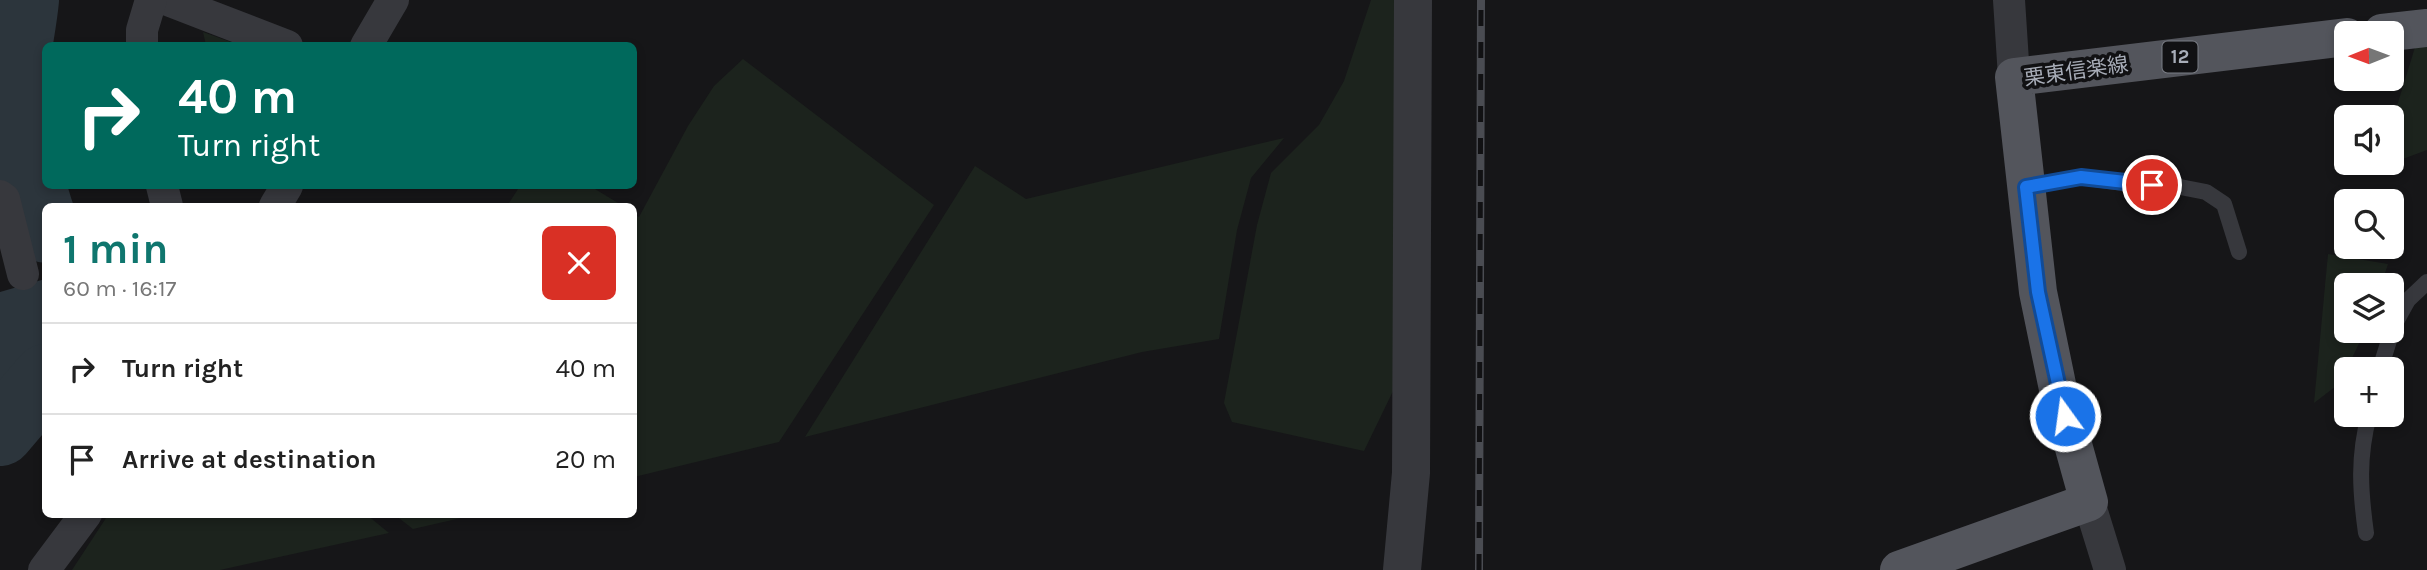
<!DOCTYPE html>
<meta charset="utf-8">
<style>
body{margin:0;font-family:Karla,"Noto Sans JP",sans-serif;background:#f6f6f6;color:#222;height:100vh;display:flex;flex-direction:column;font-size:26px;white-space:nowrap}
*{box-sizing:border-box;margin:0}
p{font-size:23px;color:#767676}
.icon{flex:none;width:38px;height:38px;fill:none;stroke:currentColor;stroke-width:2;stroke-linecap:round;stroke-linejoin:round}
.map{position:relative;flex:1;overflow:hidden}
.side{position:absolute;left:42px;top:203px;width:595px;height:315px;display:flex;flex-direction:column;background:#fff;border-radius:10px;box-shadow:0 4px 10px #0003}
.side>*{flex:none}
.top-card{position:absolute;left:42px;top:42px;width:595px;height:147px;border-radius:10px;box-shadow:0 4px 10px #0003;background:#00695c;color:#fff;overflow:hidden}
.needle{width:46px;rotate:269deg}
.fabs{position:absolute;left:2334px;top:21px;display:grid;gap:14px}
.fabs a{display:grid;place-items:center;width:70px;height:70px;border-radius:10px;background:#fff;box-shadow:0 4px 10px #0003;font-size:35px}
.pin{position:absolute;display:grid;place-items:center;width:60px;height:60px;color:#fff;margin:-30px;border:4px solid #fff;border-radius:50%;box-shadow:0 2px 7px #0007}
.me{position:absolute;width:77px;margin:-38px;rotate:346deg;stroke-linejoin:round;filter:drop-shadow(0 0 5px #0008)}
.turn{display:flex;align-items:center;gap:24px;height:147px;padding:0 21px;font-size:32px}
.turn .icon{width:91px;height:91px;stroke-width:2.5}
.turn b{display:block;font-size:49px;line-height:60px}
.round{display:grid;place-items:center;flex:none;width:74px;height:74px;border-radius:10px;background:#f6f6f6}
.head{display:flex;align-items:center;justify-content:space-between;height:119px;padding:0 21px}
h1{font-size:42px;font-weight:700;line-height:52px;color:#0f766e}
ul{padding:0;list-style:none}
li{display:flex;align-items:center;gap:21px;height:91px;padding:0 21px;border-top:2px solid #e0e0e0}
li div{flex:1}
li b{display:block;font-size:26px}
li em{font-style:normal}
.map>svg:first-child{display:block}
.green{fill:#1c231d}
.water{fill:#2c353c}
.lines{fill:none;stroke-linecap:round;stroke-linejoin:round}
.river{stroke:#2c353c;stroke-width:68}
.service{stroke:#37383d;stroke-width:16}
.minor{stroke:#37383d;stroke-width:32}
.tertiary{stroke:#37383d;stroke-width:38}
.primary{stroke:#53555c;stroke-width:38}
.rail-casing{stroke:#4a4c52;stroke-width:8}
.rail{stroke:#111113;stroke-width:5;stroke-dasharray:16;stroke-linecap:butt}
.route-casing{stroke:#114b97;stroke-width:18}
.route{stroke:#1a73e8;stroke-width:12}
.labels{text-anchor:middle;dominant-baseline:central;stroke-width:7;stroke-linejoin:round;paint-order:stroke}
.shield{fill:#111113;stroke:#7b7e86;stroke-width:2}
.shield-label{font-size:19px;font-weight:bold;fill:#a8adb8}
.street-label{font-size:21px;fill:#a8adb8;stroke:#111113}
</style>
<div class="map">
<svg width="2427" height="570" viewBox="0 0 2427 570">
<rect width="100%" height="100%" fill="#161618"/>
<g class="green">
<path d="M1371,0H1396L1395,387L1364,451L1232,422L1224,403L1257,225L1271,173L1319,125L1344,81Z"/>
<path d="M203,32L239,45H206Z"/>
<path d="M2427,43V150L2384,166L2385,163H2392V122L2416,44Z"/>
<path d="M743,59L934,205L779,442L634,477V214L639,217L688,126L714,86Z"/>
<path d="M1284,138L1251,178L1237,230L1219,339L1142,352L805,437L975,166L1026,199Z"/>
<path d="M520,186H590L623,206H507Z"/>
<path d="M2328,254L2388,264L2381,285H2347V331H2365L2340,383L2314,403Z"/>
<path d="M108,515H367L389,533L220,570H72Z"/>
<path d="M395,515H474L413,529Z"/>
</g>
<path class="water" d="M45,279V347L0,398V292Z"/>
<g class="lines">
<g class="river">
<path d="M25,0C23,22 18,43 16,64C12,111 29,185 46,229"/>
<path d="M0,432L46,378"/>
</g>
<g class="service">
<path d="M2026,187L2081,177L2130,184L2175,186L2206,192L2224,204L2239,252"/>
<path d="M2392,329L2408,300L2427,282"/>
<path d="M2380,369L2392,331"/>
<path d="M2366,533C2360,490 2358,457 2369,415"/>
</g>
<g class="minor">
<path d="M168,0L287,46"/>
<path d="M2009,0L2014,77"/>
<path d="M142,46V30L151,0"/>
<path d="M366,46L393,0"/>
<path d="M162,186L167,206"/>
<path d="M0,196L4,199L23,274"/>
<path d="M275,206L287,186"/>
<path d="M2089,502L2110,570"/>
<path d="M44,570L86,514"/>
</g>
<path class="tertiary" d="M1402,570L1411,473L1413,0"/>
<g class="primary">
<path d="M2382,33L2427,28"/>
<path d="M1899,570L2089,502L2059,394L2038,292L2014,77L2347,37"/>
</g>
<g class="rail-casing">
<path id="rail" d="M1479,570L1481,0"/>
</g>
<use href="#rail" class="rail"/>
</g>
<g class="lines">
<g class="route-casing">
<path id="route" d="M2065,416L2038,292L2026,187L2081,177L2152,185"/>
</g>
<use href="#route" class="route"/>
</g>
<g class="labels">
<rect class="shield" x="2162.5" y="41.5" width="35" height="31" rx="5"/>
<g class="shield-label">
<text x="2180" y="57">12</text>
</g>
<g class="street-label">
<text transform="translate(2076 71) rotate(-8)">栗東信楽線</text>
</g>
</g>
</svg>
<div class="fabs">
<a><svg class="needle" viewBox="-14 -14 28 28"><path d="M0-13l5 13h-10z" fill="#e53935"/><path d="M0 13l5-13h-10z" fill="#767676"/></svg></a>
<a><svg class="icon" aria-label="sound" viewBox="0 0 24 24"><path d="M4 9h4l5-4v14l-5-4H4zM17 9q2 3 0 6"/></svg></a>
<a><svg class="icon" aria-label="search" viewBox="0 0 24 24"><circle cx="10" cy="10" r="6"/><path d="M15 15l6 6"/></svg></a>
<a><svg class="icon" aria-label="layers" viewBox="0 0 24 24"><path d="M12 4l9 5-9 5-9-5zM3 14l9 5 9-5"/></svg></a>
<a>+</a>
</div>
<div class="pin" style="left:2152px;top:185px;background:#d93025"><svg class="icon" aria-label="arrive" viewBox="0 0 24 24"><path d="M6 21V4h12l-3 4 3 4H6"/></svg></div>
<svg class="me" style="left:2065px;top:416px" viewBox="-20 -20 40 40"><circle r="17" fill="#1a73e8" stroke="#fff" stroke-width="3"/><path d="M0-11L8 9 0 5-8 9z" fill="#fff"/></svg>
<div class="top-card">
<div class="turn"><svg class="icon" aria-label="right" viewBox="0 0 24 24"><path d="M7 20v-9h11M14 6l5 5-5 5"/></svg><div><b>40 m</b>Turn right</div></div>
</div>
<section class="side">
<div class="head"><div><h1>1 min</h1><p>60 m · 16:17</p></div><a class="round" style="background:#d93025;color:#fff"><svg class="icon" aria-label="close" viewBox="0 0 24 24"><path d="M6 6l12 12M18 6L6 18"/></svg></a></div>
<ul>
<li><svg class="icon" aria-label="right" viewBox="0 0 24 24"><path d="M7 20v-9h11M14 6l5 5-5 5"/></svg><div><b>Turn right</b></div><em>40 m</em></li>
<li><svg class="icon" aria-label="arrive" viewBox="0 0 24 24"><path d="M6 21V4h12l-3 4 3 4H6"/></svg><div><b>Arrive at destination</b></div><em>20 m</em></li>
</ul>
</section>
</div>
